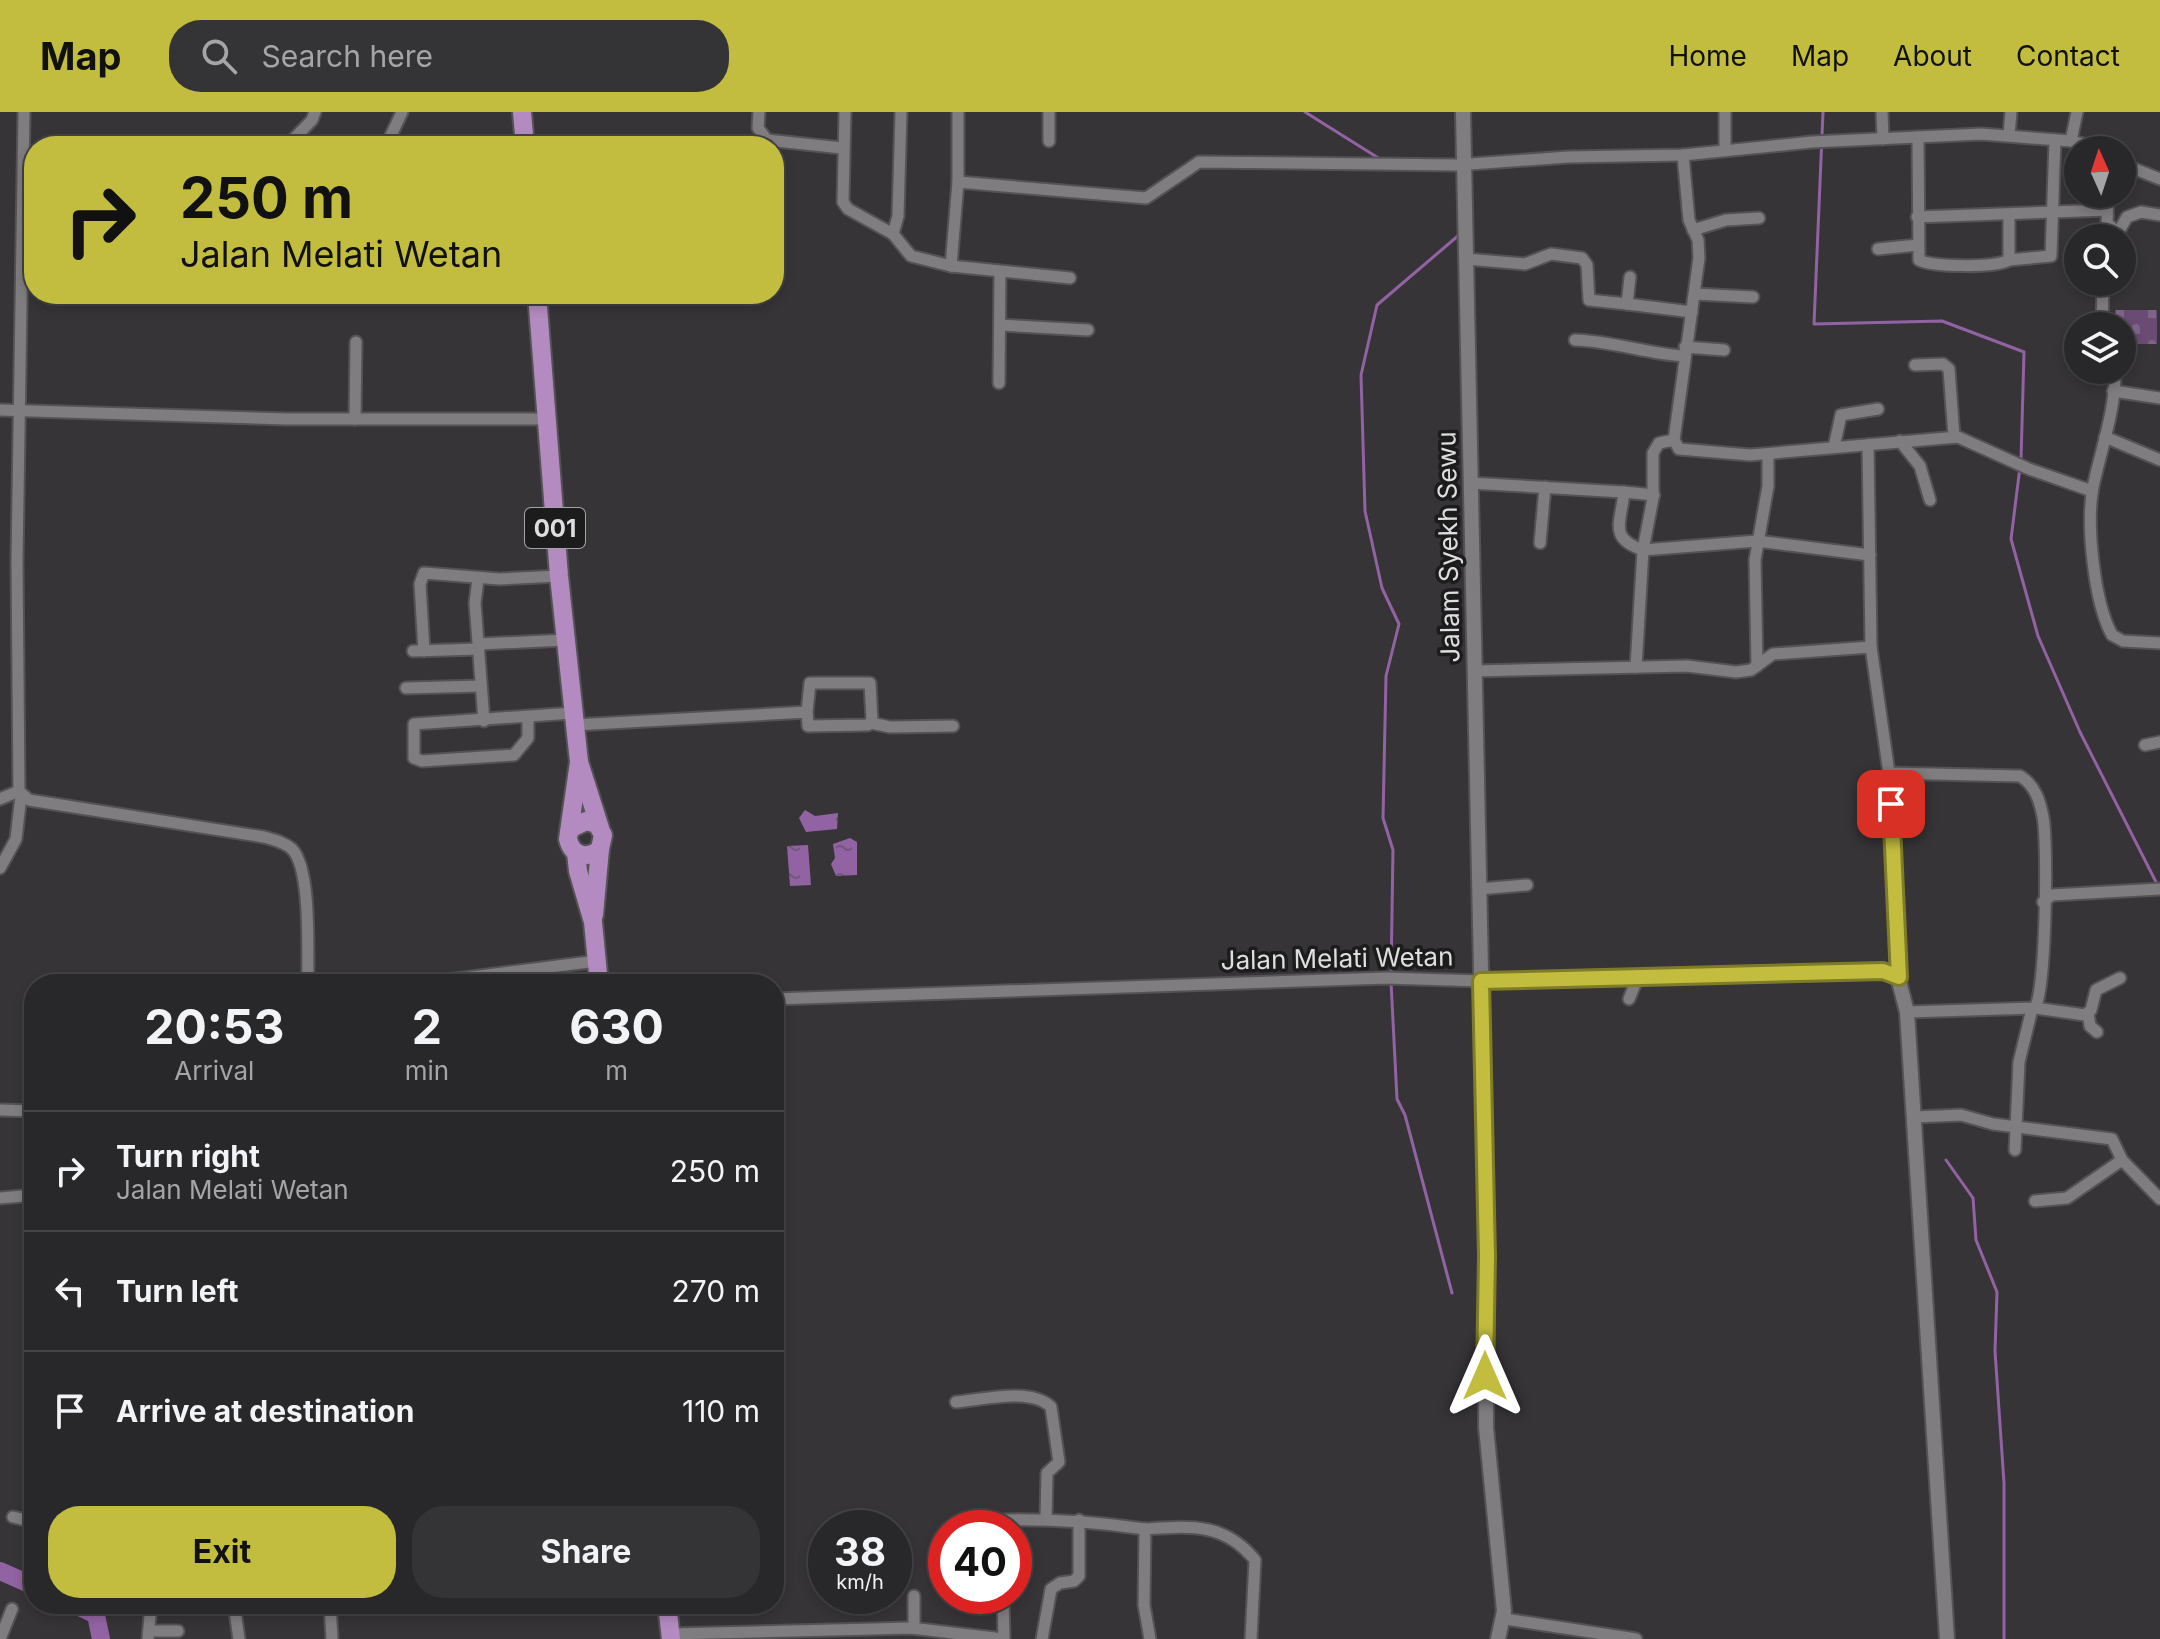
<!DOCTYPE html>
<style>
body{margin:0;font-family:Inter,sans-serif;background:#343335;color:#f1f3f6;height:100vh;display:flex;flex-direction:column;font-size:30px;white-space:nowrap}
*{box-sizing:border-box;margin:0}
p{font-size:26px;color:#a5a5a8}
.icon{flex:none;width:44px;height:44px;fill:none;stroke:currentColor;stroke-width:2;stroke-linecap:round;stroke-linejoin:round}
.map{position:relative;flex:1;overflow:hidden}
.panel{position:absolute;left:24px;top:862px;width:760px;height:640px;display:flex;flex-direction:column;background:#282729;border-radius:32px;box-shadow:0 4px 12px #0003,0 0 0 2px #444446}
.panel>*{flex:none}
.banner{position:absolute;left:24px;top:24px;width:760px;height:168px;border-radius:32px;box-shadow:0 4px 12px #0003,0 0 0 2px #444446;background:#c2bd3f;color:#111;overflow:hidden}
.needle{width:52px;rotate:357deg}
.buttons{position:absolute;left:2064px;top:24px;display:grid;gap:16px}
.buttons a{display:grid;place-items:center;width:72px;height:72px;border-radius:50%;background:#282729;box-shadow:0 4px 12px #0003,0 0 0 2px #444446;font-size:40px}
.speed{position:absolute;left:808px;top:1398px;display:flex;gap:16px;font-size:40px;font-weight:700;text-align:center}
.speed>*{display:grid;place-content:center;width:104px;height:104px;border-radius:50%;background:#282729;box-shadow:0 4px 12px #0003,0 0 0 2px #444446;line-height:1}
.speed small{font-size:20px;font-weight:400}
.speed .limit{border:12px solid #d22;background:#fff;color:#111}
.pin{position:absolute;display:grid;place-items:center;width:68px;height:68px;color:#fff;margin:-34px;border-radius:16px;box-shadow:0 4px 12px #0006}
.me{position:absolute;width:88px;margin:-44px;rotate:0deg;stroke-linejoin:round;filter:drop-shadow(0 0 6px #0008)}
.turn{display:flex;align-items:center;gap:28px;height:168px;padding:0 24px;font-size:36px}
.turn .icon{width:104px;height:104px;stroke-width:2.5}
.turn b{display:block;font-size:56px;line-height:68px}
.eta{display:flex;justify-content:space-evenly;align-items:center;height:136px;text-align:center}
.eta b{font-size:48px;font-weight:700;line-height:56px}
.button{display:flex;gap:16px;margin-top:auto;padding:16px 24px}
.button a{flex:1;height:92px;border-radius:32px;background:#c2bd3f;color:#111;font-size:32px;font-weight:700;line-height:92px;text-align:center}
.button a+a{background:#343335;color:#f1f3f6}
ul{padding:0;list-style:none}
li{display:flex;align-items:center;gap:24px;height:120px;padding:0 24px;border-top:2px solid #444446}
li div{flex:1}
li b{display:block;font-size:30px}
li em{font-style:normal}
header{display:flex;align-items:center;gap:48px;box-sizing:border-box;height:112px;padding:0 40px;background:#c2bd3f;color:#111}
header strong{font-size:38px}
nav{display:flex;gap:44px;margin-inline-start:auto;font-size:28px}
.search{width:560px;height:72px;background:#343335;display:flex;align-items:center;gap:20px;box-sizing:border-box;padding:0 28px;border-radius:32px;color:#a5a5a8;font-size:30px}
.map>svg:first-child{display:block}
.cemetery{fill:url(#cemetery-stones)}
.water{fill:url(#water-ripples)}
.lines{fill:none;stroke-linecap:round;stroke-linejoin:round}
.stream{stroke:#9263a3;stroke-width:3}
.river{stroke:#9263a3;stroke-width:18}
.minor-casing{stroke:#545254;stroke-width:15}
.tertiary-casing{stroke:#545254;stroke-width:18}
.primary-casing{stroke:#545254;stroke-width:22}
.minor{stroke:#7f7d80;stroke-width:11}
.tertiary{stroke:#7f7d80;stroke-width:14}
.primary{stroke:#b38bc1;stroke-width:18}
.route-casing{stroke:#7e7b29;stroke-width:20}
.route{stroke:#c2bd3f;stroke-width:14}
.labels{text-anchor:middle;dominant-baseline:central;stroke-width:7;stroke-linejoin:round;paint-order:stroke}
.shield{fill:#1d1c1d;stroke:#a4a3a5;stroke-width:2}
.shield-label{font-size:24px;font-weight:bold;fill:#dedddf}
.street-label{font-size:26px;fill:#dedddf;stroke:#1d1c1d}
</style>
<header>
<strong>Map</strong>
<div class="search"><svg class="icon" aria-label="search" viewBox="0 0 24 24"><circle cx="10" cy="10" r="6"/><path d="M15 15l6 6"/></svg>Search here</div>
<nav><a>Home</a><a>Map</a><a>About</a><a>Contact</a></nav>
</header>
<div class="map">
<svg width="2160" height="1527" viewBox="0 0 2160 1527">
<defs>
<pattern id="cemetery-stones" width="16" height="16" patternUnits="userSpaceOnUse" patternTransform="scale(2)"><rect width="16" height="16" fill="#694b74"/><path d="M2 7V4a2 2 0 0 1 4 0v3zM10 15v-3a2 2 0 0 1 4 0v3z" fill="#7e6487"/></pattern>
<pattern id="water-ripples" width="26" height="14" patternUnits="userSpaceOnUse" patternTransform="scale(2)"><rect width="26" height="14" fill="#9263a3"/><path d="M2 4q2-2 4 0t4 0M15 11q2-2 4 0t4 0" fill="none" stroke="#72567d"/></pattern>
</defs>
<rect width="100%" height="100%" fill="#363437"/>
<path class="cemetery" d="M2115,198H2157V232H2122V214H2115Z"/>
<g class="water">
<path d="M805,698L815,704L838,701L837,717L806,720L799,706Z"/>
<path d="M850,726L857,730V763L836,764L831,752L835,746L833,732Z"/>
<path d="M808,733L811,773L790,774L787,734Z"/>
</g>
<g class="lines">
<g class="stream">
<path d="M1305,0L1380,47"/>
<path d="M1823,0L1814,212L1942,209L2024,240L2021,348"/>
<path d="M2020,355L2011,427L2038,524L2080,620L2157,772"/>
<path d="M1391,863L1393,738L1383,706L1386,564L1399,512L1382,476L1365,399L1361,263L1377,193L1459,123"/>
<path d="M1391,870L1397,987L1405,1003L1452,1181"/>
<path d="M1946,1048L1973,1086L1976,1128L1997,1180L1995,1239L2004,1371V1527"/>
</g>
<g class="river">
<path d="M0,1459L34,1474"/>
<path d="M73,1492L96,1503L101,1527"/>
</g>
<g class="minor-casing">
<g id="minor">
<path d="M24,0L17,449L19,679L29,688L264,725C274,728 284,730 292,737C312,758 307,842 308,872"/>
<path d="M759,0L758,16L767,28L842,36"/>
<path d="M845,0L843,90L848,97L893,122L911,144L951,154L958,70V0"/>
<path d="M1049,0V29"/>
<path d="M1882,0L1883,27"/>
<path d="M2009,23L2011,0"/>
<path d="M1918,25L1919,148C1933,155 1996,156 2009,148"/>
<path d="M2071,29L2077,0"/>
<path d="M287,34L312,8L315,0"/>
<path d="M386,34L402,0"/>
<path d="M1725,38V0"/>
<path d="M1683,43L1689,108L1698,128L1699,146L1674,328L1679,337L1750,343L1958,325L2029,357L2092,379"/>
<path d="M2122,52L2160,67"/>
<path d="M958,70L1146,86L1199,50L1456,53L1568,45L1683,43L1812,30L1981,22L2071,29L2110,38"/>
<path d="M2108,82L2107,111L2117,120"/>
<path d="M2009,103V148L2051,144L2055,28"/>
<path d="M1917,105L2107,98"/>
<path d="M1693,118L1726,108L1759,106"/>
<path d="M893,122L898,104L901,0"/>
<path d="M2115,126L2127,105L2141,100L2160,103"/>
<path d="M1878,137L1918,133"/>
<path d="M1466,147L1525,152L1551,142L1582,146L1587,153L1589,188L1627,192"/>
<path d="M951,154L1070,166"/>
<path d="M1630,165L1627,192L1692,200"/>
<path d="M1695,182L1753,185"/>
<path d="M1000,213L1088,218"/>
<path d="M2102,214L2103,170"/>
<path d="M1575,228C1613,229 1647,242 1684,244"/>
<path d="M1685,235L1724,238"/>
<path d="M1915,253L1943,252L1949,257L1954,325"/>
<path d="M2115,258C2116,297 2101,337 2093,375C2086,412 2094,490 2112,523L2123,529L2160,531"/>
<path d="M999,271L1000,160"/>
<path d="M2113,279L2160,286"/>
<path d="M0,298L286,307H547"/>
<path d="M355,307L356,230"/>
<path d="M2105,325L2160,348"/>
<path d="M1900,329L1920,354L1930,388"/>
<path d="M1868,333L1871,535"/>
<path d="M1834,335L1841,303L1878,297"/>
<path d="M1470,371L1624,380"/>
<path d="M1654,383L1624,380C1621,411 1608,426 1643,438L1757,429L1870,443"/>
<path d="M1540,431L1545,375"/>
<path d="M478,467L475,491L484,609"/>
<path d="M479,532L565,528"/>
<path d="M413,539L479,537"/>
<path d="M424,539L420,472L424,461L499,467L559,464"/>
<path d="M1757,554L1755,448L1768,374V343"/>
<path d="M1636,555L1643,438L1653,386V341L1659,331L1674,328"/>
<path d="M1474,559L1687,554L1736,560L1751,558L1773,542L1871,535L1889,661L1899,865"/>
<path d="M406,576L481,574"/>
<path d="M528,605V626L514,643L422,649L414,646V612L573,601"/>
<path d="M871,611L890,615L953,614"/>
<path d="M574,613L807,600L808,614L868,613L872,608L870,571H810L807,600"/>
<path d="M2145,633L2160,630"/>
<path d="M1889,661L2020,664C2035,673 2040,689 2043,705C2048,732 2046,876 2035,896L1907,900"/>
<path d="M0,687L19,679"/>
<path d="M0,756L16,727L21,683"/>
<path d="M1479,777L1527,773"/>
<path d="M2043,790L2052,783L2160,777"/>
<path d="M308,872H323"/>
<path d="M416,872L597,849"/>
<path d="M774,887L1386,866L1481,869"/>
<path d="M1629,887L1638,865"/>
<path d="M2035,896L2085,903L2091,898L2096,878L2120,866"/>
<path d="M2088,901L2090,914L2097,920"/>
<path d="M0,998L34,999"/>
<path d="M1915,1005L1961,1003L1993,1012L2112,1027L2122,1048L2160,1087"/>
<path d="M2015,1038L2019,950L2032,897"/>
<path d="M0,1086L34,1083"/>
<path d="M2035,1089L2067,1086L2122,1048"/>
<path d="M956,1290C981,1288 1031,1275 1051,1295L1059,1350L1047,1361L1046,1407"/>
<path d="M13,1405L34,1410"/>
<path d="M997,1416V1410L1003,1408C1052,1407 1097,1410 1145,1417"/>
<path d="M914,1484V1516"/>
<path d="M1003,1484L1004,1527"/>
<path d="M234,1492L239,1527"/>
<path d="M330,1492L332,1527"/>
<path d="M1505,1507L1636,1527"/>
<path d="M149,1519H178"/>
<path d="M670,1522L911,1516L1003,1527"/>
<path d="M0,1527L12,1497"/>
<path d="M148,1527L151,1492"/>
<path d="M1042,1527L1051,1477L1060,1471L1074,1469L1079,1464V1408"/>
<path d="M1150,1527L1144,1493L1145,1417C1190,1414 1224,1410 1255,1448L1251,1527"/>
</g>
</g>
<g class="tertiary-casing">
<g id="tertiary">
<path d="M1463,0L1487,1144L1486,1315L1504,1499L1498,1527"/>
<path d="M1481,869L1883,859L1897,862L1907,900L1947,1527"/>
</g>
</g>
<g class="primary-casing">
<g id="primary">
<path d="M522,0L525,34"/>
<path d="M537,182L559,464L579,650L568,727C572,744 587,748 600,737L603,723L597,712L586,709L572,716"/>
<path d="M579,650L600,716"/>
<path d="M576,741L578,759L593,810L599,872"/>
<path d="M594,803L600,737"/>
<path d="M667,1492L671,1527"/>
</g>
</g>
<use href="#minor" class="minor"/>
<use href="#tertiary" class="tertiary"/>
<use href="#primary" class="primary"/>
</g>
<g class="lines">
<g class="route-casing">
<path id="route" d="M1485,1264L1487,1144L1481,869L1883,859L1899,865L1891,692"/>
</g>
<use href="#route" class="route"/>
</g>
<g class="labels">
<rect class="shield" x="525" y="396" width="60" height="40" rx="6"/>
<g class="shield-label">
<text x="555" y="416">001</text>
</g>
<g class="street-label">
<text transform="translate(1448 435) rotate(-91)">Jalam Syekh Sewu</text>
<text transform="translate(1337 846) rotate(-1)">Jalan Melati Wetan</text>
</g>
</g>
</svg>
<div class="buttons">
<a><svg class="needle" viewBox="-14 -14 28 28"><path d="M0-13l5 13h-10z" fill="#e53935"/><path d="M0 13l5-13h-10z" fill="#a5a5a8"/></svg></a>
<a><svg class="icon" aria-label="search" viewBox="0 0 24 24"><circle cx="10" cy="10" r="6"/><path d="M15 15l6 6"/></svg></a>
<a><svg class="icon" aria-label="layers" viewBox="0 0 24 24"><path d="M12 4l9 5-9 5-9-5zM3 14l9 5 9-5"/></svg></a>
</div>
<div class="speed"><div>38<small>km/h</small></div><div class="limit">40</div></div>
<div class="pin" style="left:1891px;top:692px;background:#d93025"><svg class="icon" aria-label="arrive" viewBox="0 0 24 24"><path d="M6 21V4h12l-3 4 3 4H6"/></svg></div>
<svg class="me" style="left:1485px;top:1264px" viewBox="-20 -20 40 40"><path d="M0-17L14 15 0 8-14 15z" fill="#c2bd3f" stroke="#fff" stroke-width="4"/></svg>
<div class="banner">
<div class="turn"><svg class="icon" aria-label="right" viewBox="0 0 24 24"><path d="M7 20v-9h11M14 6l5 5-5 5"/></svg><div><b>250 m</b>Jalan Melati Wetan</div></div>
</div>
<section class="panel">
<div class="eta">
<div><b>20:53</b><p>Arrival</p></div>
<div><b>2</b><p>min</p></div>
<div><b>630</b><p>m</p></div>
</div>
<ul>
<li><svg class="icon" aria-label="right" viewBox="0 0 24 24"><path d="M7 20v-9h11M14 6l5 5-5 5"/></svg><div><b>Turn right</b><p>Jalan Melati Wetan</p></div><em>250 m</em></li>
<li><svg class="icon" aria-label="left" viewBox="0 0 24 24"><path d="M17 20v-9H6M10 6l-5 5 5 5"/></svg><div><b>Turn left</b></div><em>270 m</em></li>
<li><svg class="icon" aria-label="arrive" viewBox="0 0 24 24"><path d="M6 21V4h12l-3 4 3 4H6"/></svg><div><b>Arrive at destination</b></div><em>110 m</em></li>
</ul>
<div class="button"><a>Exit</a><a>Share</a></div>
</section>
</div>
